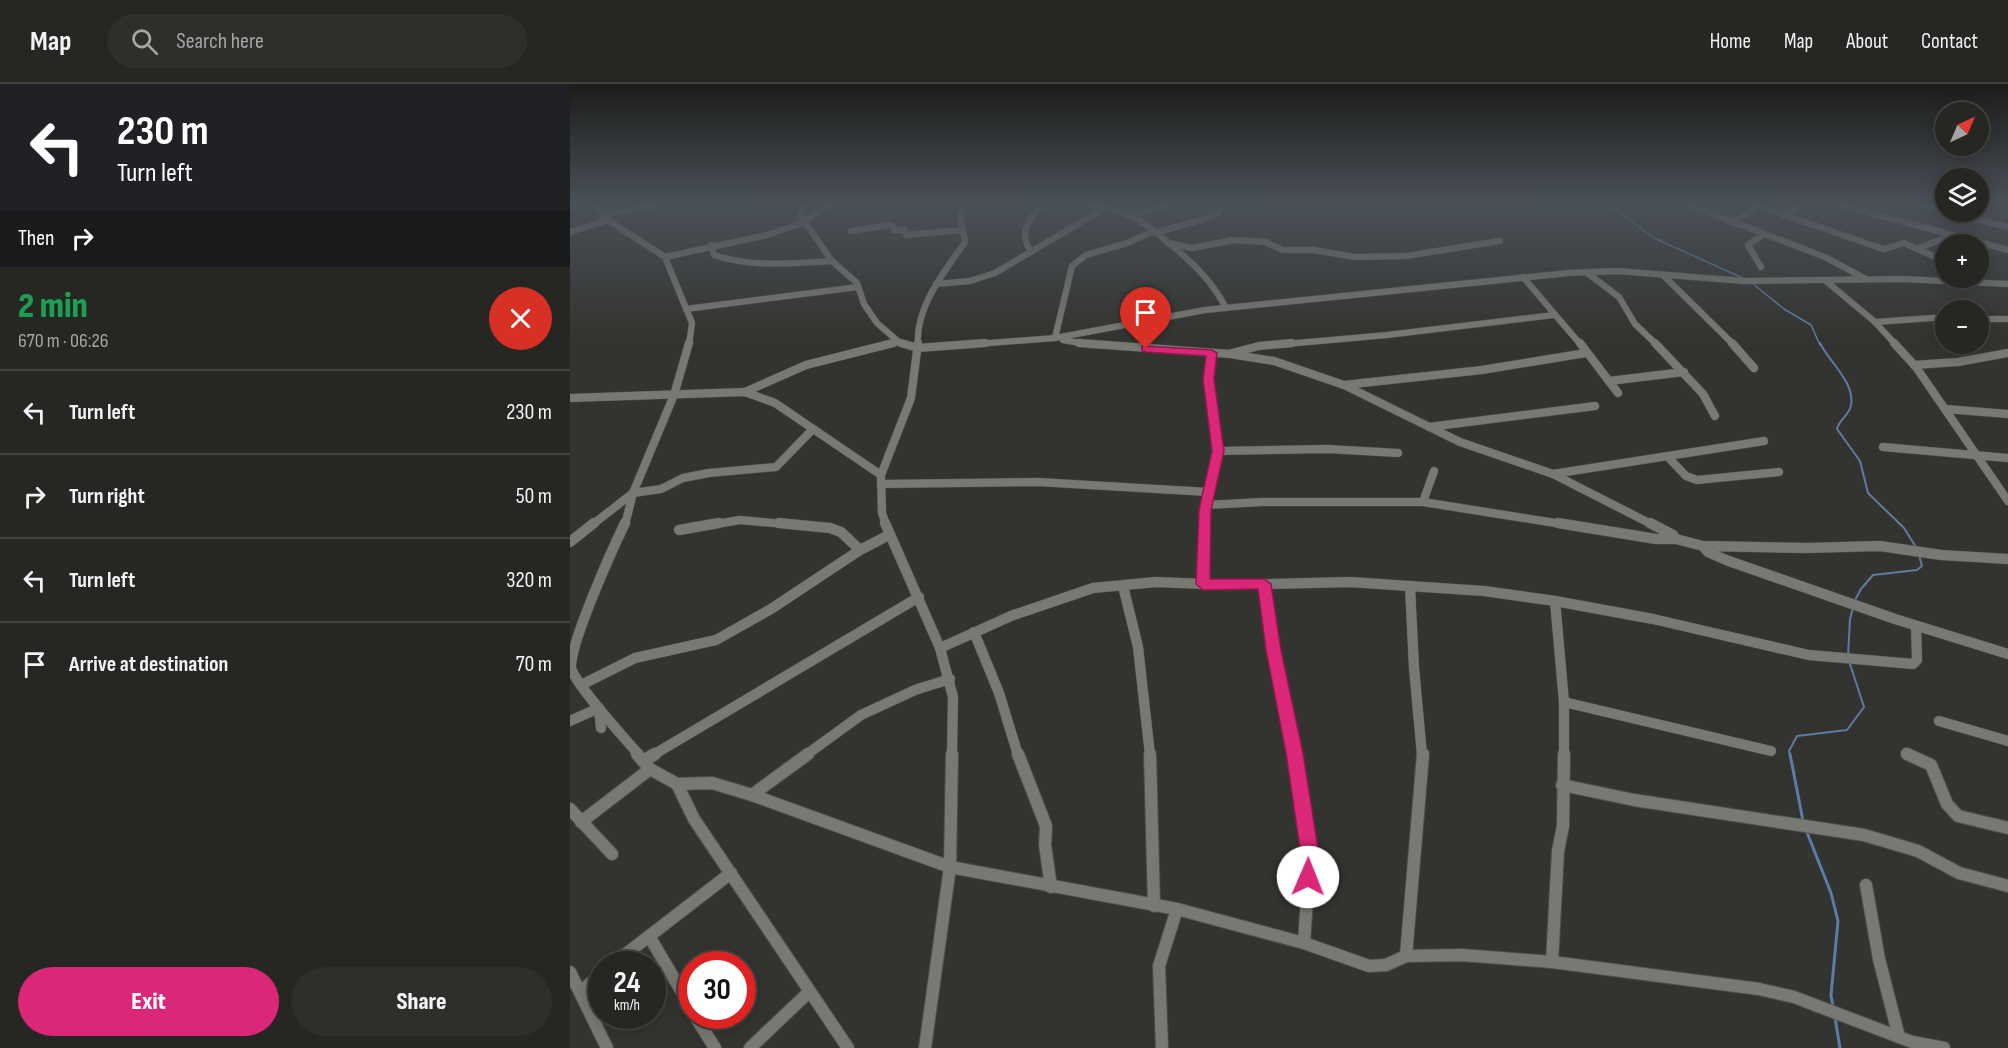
<!DOCTYPE html>
<meta charset="utf-8">
<style>
body{margin:0;font-family:"Sofia Sans Condensed",sans-serif;background:#2e2f2b;color:#f1f3f6;height:100vh;display:flex;flex-direction:column;font-size:22px;white-space:nowrap}
*{box-sizing:border-box;margin:0}
p{font-size:20px;color:#a4a5a6}
.icon{flex:none;width:33px;height:33px;fill:none;stroke:currentColor;stroke-width:2;stroke-linecap:round;stroke-linejoin:round}
.map{position:relative;flex:1;overflow:hidden}
.panel{display:flex;flex-direction:column;background:#262723;width:570px}
.panel>*{flex:none}
.guide{background:#202124;color:#fff;overflow:hidden}
.needle{width:39px;rotate:44deg}
.controls{position:absolute;left:1365px;top:18px;display:grid;gap:12px}
.controls a{display:grid;place-items:center;width:54px;height:54px;border-radius:50%;background:#262723;box-shadow:0 3px 15px #0003,0 0 0 2px #424441;font-size:30px}
.speed{position:absolute;left:18px;top:867px;display:flex;gap:12px;font-size:30px;font-weight:700;text-align:center}
.speed>*{display:grid;place-content:center;width:78px;height:78px;border-radius:50%;background:#262723;box-shadow:0 3px 15px #0003,0 0 0 2px #424441;line-height:1}
.speed small{font-size:15px;font-weight:400}
.speed .limit{border:9px solid #d22;background:#fff;color:#111}
.pin{position:absolute;display:grid;place-items:center;width:51px;height:51px;color:#fff;margin:-62px -26px;border-radius:50% 50% 50% 0;rotate:-45deg;box-shadow:0 0 6px #0007}
.pin .icon{rotate:45deg}
.me{position:absolute;width:66px;margin:-33px;rotate:1deg;stroke-linejoin:round;filter:drop-shadow(0 0 4px #0008)}
.turn{display:flex;align-items:center;gap:21px;height:126px;padding:0 18px;font-size:27px}
.turn .icon{width:78px;height:78px;stroke-width:2.5}
.turn b{display:block;font-size:42px;line-height:51px}
.then{display:flex;align-items:center;height:57px;padding:0 18px;background:#0003;gap:12px;font-size:22px}
.round{display:grid;place-items:center;flex:none;width:63px;height:63px;border-radius:32px;background:#2e2f2b}
.headline{display:flex;align-items:center;justify-content:space-between;height:102px;padding:0 18px}
h1{font-size:36px;font-weight:800;line-height:45px;color:#1e9e55}
.action{display:flex;gap:12px;margin-top:auto;padding:12px 18px}
.action a{flex:1;height:69px;border-radius:36px;background:#db2777;color:#fff;font-size:24px;font-weight:800;line-height:69px;text-align:center}
.action a+a{background:#2e2f2b;color:#f1f3f6}
ul{padding:0;list-style:none}
li{display:flex;align-items:center;gap:18px;height:84px;padding:0 18px;border-top:2px solid #424441}
li div{flex:1}
li b{display:block;font-size:22px}
li em{font-style:normal}
header{display:flex;align-items:center;gap:36px;box-sizing:border-box;height:84px;padding:0 30px;background:#262723;border-bottom:2px solid #424441}
header strong{font-size:28px}
nav{display:flex;gap:33px;margin-inline-start:auto;font-size:21px}
.search{width:420px;height:54px;background:#2e2f2b;display:flex;align-items:center;gap:15px;box-sizing:border-box;padding:0 21px;border-radius:33px;color:#a4a5a6;font-size:22px}
main{display:flex;flex:1;min-height:0}
.map>svg:first-child{display:block}
.lines{fill:none;stroke-linecap:round;stroke-linejoin:round}
.stream-far2{stroke:#5d7ba4;stroke-width:1.5}
.stream-far1{stroke:#5d7ba4;stroke-width:2}
.stream{stroke:#5d7ba4;stroke-width:3}
.minor-far3-casing{stroke:#4f504b;stroke-width:7}
.minor-far2-casing{stroke:#4f504b;stroke-width:9}
.minor-far1-casing{stroke:#4f504b;stroke-width:11}
.minor-casing{stroke:#4f504b;stroke-width:14}
.minor-far3{stroke:#797973;stroke-width:6}
.minor-far2{stroke:#797973;stroke-width:8}
.minor-far1{stroke:#797973;stroke-width:10}
.minor{stroke:#797973;stroke-width:12}
.route{fill:#db2777;stroke:#8e194d;stroke-width:1.5}
</style>
<header>
<strong>Map</strong>
<div class="search"><svg class="icon" aria-label="search" viewBox="0 0 24 24"><circle cx="10" cy="10" r="6"/><path d="M15 15l6 6"/></svg>Search here</div>
<nav><a>Home</a><a>Map</a><a>About</a><a>Contact</a></nav>
</header>
<main>
<section class="panel">
<div class="guide">
<div class="turn"><svg class="icon" aria-label="left" viewBox="0 0 24 24"><path d="M17 20v-9H6M10 6l-5 5 5 5"/></svg><div><b>230 m</b>Turn left</div></div>
<div class="then">Then<svg class="icon" aria-label="right" viewBox="0 0 24 24"><path d="M7 20v-9h11M14 6l5 5-5 5"/></svg></div>
</div>
<div class="headline"><div><h1>2 min</h1><p>670 m · 06:26</p></div><a class="round" style="background:#d93025;color:#fff"><svg class="icon" aria-label="close" viewBox="0 0 24 24"><path d="M6 6l12 12M18 6L6 18"/></svg></a></div>
<ul>
<li><svg class="icon" aria-label="left" viewBox="0 0 24 24"><path d="M17 20v-9H6M10 6l-5 5 5 5"/></svg><div><b>Turn left</b></div><em>230 m</em></li>
<li><svg class="icon" aria-label="right" viewBox="0 0 24 24"><path d="M7 20v-9h11M14 6l5 5-5 5"/></svg><div><b>Turn right</b></div><em>50 m</em></li>
<li><svg class="icon" aria-label="left" viewBox="0 0 24 24"><path d="M17 20v-9H6M10 6l-5 5 5 5"/></svg><div><b>Turn left</b></div><em>320 m</em></li>
<li><svg class="icon" aria-label="arrive" viewBox="0 0 24 24"><path d="M6 21V4h12l-3 4 3 4H6"/></svg><div><b>Arrive at destination</b></div><em>70 m</em></li>
</ul>
<div class="action"><a>Exit</a><a>Share</a></div>
</section>
<div class="map">
<svg width="1438" height="964" viewBox="0 0 1438 964">
<rect width="100%" height="100%" fill="#33342f"/>
<g class="lines">
<g class="stream-far2">
<path d="M1030,119L1045,125L1084,154L1175,195"/>
<path d="M1182,199L1214,225L1241,241L1250,261"/>
</g>
<g class="stream-far1">
<path d="M1250,259C1259,278 1285,298 1281,321C1280,331 1269,335 1267,345L1290,377L1298,409L1334,444L1346,463"/>
<path d="M1284,518L1291,505L1303,491L1347,486L1352,482L1349,471"/>
<path d="M1278,572L1280,535L1283,524"/>
<path d="M1220,671L1219,667L1227,652L1277,646L1294,623L1279,577"/>
</g>
<g class="stream">
<path d="M1220,670L1233,737"/>
<path d="M1236,746L1261,809L1268,837L1261,911L1263,923"/>
<path d="M1265,934L1270,964"/>
</g>
<g class="minor-far3-casing">
<g id="minor-far3">
<path d="M24,119L38,136L95,173L122,239L119,261"/>
<path d="M237,119L230,131L262,177L287,199L294,220L307,239L330,259L336,261"/>
<path d="M255,119H295"/>
<path d="M394,119C447,118 508,111 558,131C576,138 591,153 606,165C627,183 643,199 656,224"/>
<path d="M1114,119L1255,173L1294,194"/>
<path d="M1181,119L1310,164L1315,165L1334,159L1372,176"/>
<path d="M1264,119L1438,166"/>
<path d="M1346,119L1376,126"/>
<path d="M1427,119L1438,120"/>
<path d="M1380,128L1438,143"/>
<path d="M33,131L94,119"/>
<path d="M1212,131L1236,119"/>
<path d="M561,132L605,119"/>
<path d="M235,136L263,119"/>
<path d="M1162,138L1190,122"/>
<path d="M281,147L318,141L323,142L324,146H334L336,151L391,146"/>
<path d="M0,148L38,136"/>
<path d="M584,149L634,135L650,128"/>
<path d="M598,159L622,164L663,156L695,158L713,166H744L785,173L836,172L930,157"/>
<path d="M141,161L144,171C182,184 222,179 262,177"/>
<path d="M1349,164L1383,151"/>
<path d="M461,167C447,149 460,135 472,120"/>
<path d="M95,173L197,151L235,138"/>
<path d="M1191,183L1178,161L1194,150"/>
<path d="M1016,188L1049,213L1065,240L1087,261"/>
<path d="M1093,191L1164,261"/>
<path d="M953,193L1011,261"/>
<path d="M1256,197L1305,238L1326,261"/>
<path d="M366,200L400,197L425,189L533,125"/>
<path d="M116,225L288,203"/>
<path d="M1408,235H1438"/>
<path d="M1305,238L1376,233"/>
<path d="M485,254L502,182L516,171L557,159L582,148"/>
<path d="M493,256L522,261"/>
<path d="M317,261L328,258"/>
<path d="M348,261C345,223 375,187 395,158L390,132L395,119"/>
<path d="M394,261L485,254L635,226L999,189L1048,187L1174,197L1333,195L1438,200"/>
<path d="M705,261L817,251L984,231"/>
</g>
</g>
<g class="minor-far2-casing">
<g id="minor-far2">
<path d="M331,259L348,264L415,259"/>
<path d="M509,259L660,270L704,277L774,301L890,358L983,390L1083,441"/>
<path d="M1010,259L1048,309"/>
<path d="M1085,259L1133,310L1145,332"/>
<path d="M1162,259L1184,284"/>
<path d="M1324,259L1346,283L1438,417"/>
<path d="M662,269L689,262L722,259"/>
<path d="M1344,281L1388,278L1438,269"/>
<path d="M1039,297L1114,288"/>
<path d="M774,301L912,286L1016,269"/>
<path d="M175,308L236,281L323,259"/>
<path d="M0,314L175,308L205,319L311,391"/>
<path d="M1376,325L1438,330"/>
<path d="M859,343L1025,322"/>
<path d="M1313,363L1438,374"/>
<path d="M648,367L758,365L828,369"/>
<path d="M1097,372L1116,392L1127,396L1209,388"/>
<path d="M983,390L1194,357"/>
<path d="M311,400L468,398L638,408"/>
<path d="M853,418L864,387"/>
<path d="M636,421L693,418H853L998,441"/>
<path d="M22,441L63,409L91,405L113,394L139,389L206,383L242,346"/>
<path d="M55,441L63,409L104,311L119,259"/>
<path d="M140,441L170,436L226,441"/>
<path d="M316,441L312,429L311,391L341,314L348,259"/>
<path d="M635,441V426L648,367L639,295L642,269"/>
</g>
</g>
<g class="minor-far1-casing">
<g id="minor-far1">
<path d="M55,439C42,466 0,559 1,584C7,603 54,653 69,671"/>
<path d="M209,439L260,444L271,448L290,466"/>
<path d="M315,439L370,564L383,613L382,671"/>
<path d="M988,439L1086,455H1106L1133,462L1236,464L1310,462L1371,471L1438,475"/>
<path d="M1080,439L1103,451L1106,455"/>
<path d="M109,446L149,439"/>
<path d="M0,458L24,439"/>
<path d="M1133,462L1138,468L1156,476L1325,535L1438,570"/>
<path d="M633,500L635,439"/>
<path d="M694,500L703,566L724,671"/>
<path d="M553,502L568,563L580,671"/>
<path d="M840,502L844,584L852,671"/>
<path d="M985,517L994,618V671"/>
<path d="M404,548L429,609L448,671"/>
<path d="M370,564L441,532L523,504L586,498L660,501L780,498L914,507L985,517L1083,535L1239,571L1343,580L1347,576L1346,542"/>
<path d="M11,601L65,574L146,556L201,525L290,466L319,451"/>
<path d="M994,618L1201,667"/>
<path d="M0,637L29,624L31,644"/>
<path d="M1369,637L1438,657"/>
<path d="M1336,669L1340,671"/>
<path d="M83,671L349,513"/>
<path d="M236,671L291,631L345,606L380,595"/>
</g>
</g>
<g class="minor-casing">
<g id="minor">
<path d="M67,670L80,685L107,700L142,699L182,711L380,783L607,825L734,859L799,882L816,881L836,872L892,871L982,878L1189,905L1224,913L1342,958L1374,964"/>
<path d="M448,670L476,742L475,761L481,803"/>
<path d="M580,670L584,822"/>
<path d="M724,670L740,770L734,859"/>
<path d="M1337,670L1361,681L1377,720L1388,732L1438,744"/>
<path d="M73,677L85,670"/>
<path d="M107,700L124,735L278,964"/>
<path d="M992,701L1064,716L1294,751L1348,767L1389,789L1438,802"/>
<path d="M182,711L238,670"/>
<path d="M0,725L42,770"/>
<path d="M11,738L80,685"/>
<path d="M1296,801L1309,875L1329,953"/>
<path d="M79,852L122,925"/>
<path d="M836,872L853,670"/>
<path d="M982,878L988,767L993,742L994,670"/>
<path d="M43,880L161,789"/>
<path d="M0,888L37,964"/>
<path d="M11,907L32,890"/>
<path d="M125,932L145,964"/>
<path d="M180,964L239,908"/>
<path d="M355,964L380,783L382,670"/>
<path d="M592,964L589,882L607,825"/>
</g>
</g>
<use href="#minor-far3" class="minor-far3"/>
<use href="#minor-far2" class="minor-far2"/>
<use href="#minor-far1" class="minor-far1"/>
<use href="#minor" class="minor"/>
</g>
<linearGradient id="sky" x2="0" y2="1"><stop stop-color="#1c1d1a"/><stop offset="0.47" stop-color="#4a5058"/><stop offset="1" stop-color="#4a5058" stop-opacity="0"/></linearGradient>
<rect width="1438" height="254" fill="url(#sky)"/>
<path class="route" d="M572,262L642,266L647,269L644,295L654,367L641,426L640,495H694L701,500L711,566L733,669L749,771L745,799L738,802L732,799L729,793L731,771L716,669L696,566L688,505L633,506L626,500L629,426L642,367L633,295L636,272L576,268L572,267Z"/>
</svg>
<div class="controls">
<a><svg class="needle" viewBox="-14 -14 28 28"><path d="M0-13l5 13h-10z" fill="#e53935"/><path d="M0 13l5-13h-10z" fill="#a4a5a6"/></svg></a>
<a><svg class="icon" aria-label="layers" viewBox="0 0 24 24"><path d="M12 4l9 5-9 5-9-5zM3 14l9 5 9-5"/></svg></a>
<a>+</a>
<a>−</a>
</div>
<div class="speed"><div>24<small>km/h</small></div><div class="limit">30</div></div>
<div class="pin" style="left:576px;top:265px;background:#d93025"><svg class="icon" aria-label="arrive" viewBox="0 0 24 24"><path d="M6 21V4h12l-3 4 3 4H6"/></svg></div>
<svg class="me" style="left:738px;top:793px" viewBox="-20 -20 40 40"><circle r="19" fill="#fff"/><path d="M0-13L10 11 0 6-10 11z" fill="#db2777"/></svg>
</div>
</main>
